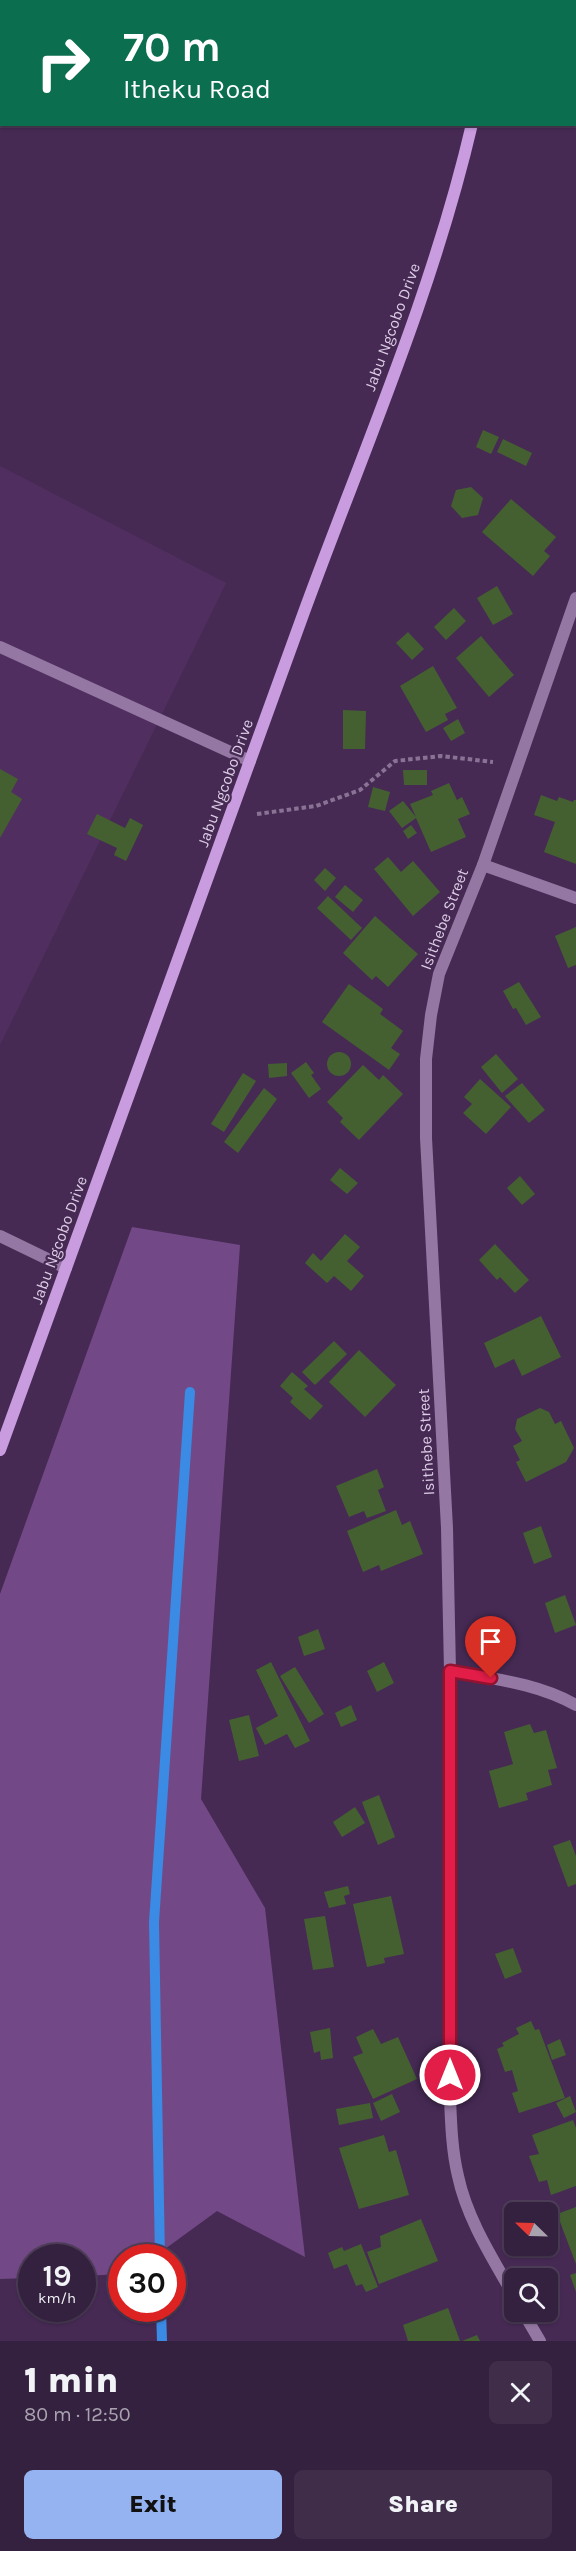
<!DOCTYPE html>
<meta charset="utf-8">
<style>
body{margin:0;font-family:Karla,sans-serif;background:#3f2d4a;color:#f1f3f6;height:100vh;display:flex;flex-direction:column;font-size:22px;white-space:nowrap}
*{box-sizing:border-box;margin:0}
p{font-size:20px;color:#a9a3b0}
.icon{flex:none;width:33px;height:33px;fill:none;stroke:currentColor;stroke-width:2;stroke-linecap:round;stroke-linejoin:round}
.map{position:relative;height:2341px;overflow:hidden}
.drawer{display:flex;flex-direction:column;background:#34203f;flex:1}
.drawer>*{flex:none}
.guide{position:absolute;left:0px;top:0px;width:576px;height:126px;box-shadow:0 2px 4px #0004,0 0 0 2px #4e3e59;background:#0b6e4f;color:#fff;overflow:hidden}
.needle{width:39px;rotate:293deg}
.buttons{position:absolute;left:504px;top:2202px;display:grid;gap:12px}
.buttons a{display:grid;place-items:center;width:54px;height:54px;border-radius:9px;background:#34203f;box-shadow:0 2px 4px #0004,0 0 0 2px #4e3e59;font-size:30px}
.speed{position:absolute;left:18px;top:2244px;display:flex;gap:12px;font-size:30px;font-weight:700;text-align:center}
.speed>*{display:grid;place-content:center;width:78px;height:78px;border-radius:50%;background:#34203f;box-shadow:0 2px 4px #0004,0 0 0 2px #4e3e59;line-height:1}
.speed small{font-size:15px;font-weight:400}
.speed .limit{border:9px solid #d22;background:#fff;color:#111}
.pin{position:absolute;display:grid;place-items:center;width:51px;height:51px;color:#fff;margin:-62px -26px;border-radius:50% 50% 50% 0;rotate:-45deg;box-shadow:0 0 6px #0007}
.pin .icon{rotate:45deg}
.me{position:absolute;width:66px;margin:-33px;rotate:0deg;stroke-linejoin:round;filter:drop-shadow(0 0 4px #0008)}
.turn{display:flex;align-items:center;gap:21px;height:126px;padding:0 24px;font-size:27px}
.turn .icon{width:78px;height:78px;stroke-width:2.5}
.turn b{display:block;font-size:42px;line-height:51px}
.round{display:grid;place-items:center;flex:none;width:63px;height:63px;border-radius:9px;background:#3f2d4a}
.summary{display:flex;align-items:center;justify-content:space-between;height:102px;padding:0 24px}
h1{font-size:36px;font-weight:800;line-height:45px}
.cta{display:flex;gap:12px;margin-top:auto;padding:12px 24px}
.cta a{flex:1;height:69px;border-radius:9px;background:#95b2f1;color:#111;font-size:24px;font-weight:800;line-height:69px;text-align:center}
.cta a+a{background:#3f2d4a;color:#f1f3f6}
.map>svg:first-child{display:block}
.built{fill:#502f60}
.green{fill:#724986}
.lines{fill:none;stroke-linecap:round;stroke-linejoin:round}
.stream{stroke:#3b8ae4;stroke-width:10}
.building{fill:#446031}
.path{stroke:#897294;stroke-width:4;stroke-dasharray:4.5 3;stroke-linecap:butt}
.lane{stroke:#9478a3;stroke-width:12}
.street{stroke:#9478a3;stroke-width:12}
.secondary{stroke:#c89cdf;stroke-width:12}
.route-casing{stroke:#92132f;stroke-width:15}
.route{stroke:#e11d48;stroke-width:10}
.labels{text-anchor:middle;dominant-baseline:central;stroke-width:4.5;stroke-linejoin:round;paint-order:stroke}
.street-label{font-size:16px;fill:#dccce5;stroke:#462a54}
</style>
<div class="map">
<svg width="576" height="2341" viewBox="0 0 576 2341">
<rect width="100%" height="100%" fill="#462a54"/>
<path class="built" d="M0,466L226,583L0,1045Z"/>
<path class="green" d="M132,1227L240,1245L201,1799L265,1908L305,2257L217,2211L154,2257L122,2258L121,2274L83,2276L82,2258H32L31,2278L0,2279V1594Z"/>
<g class="lines">
<g class="stream">
<path d="M160,2258L154,1922L190,1392"/>
<path d="M161,2308L162,2341"/>
</g>
</g>
<g class="building">
<path d="M483,430L499,437L491,454L476,447Z"/>
<path d="M503,439L532,453L526,466L497,452Z"/>
<path d="M471,487L483,498L478,515L462,518L451,506L456,490Z"/>
<path d="M511,499L556,537L544,551L550,556L533,576L482,532Z"/>
<path d="M497,586L513,614L493,625L477,598Z"/>
<path d="M454,608L466,621L446,640L434,627Z"/>
<path d="M408,632L424,649L412,660L396,643Z"/>
<path d="M481,636L514,675L489,697L456,658Z"/>
<path d="M433,666L457,708L445,714L448,720L426,732L400,686Z"/>
<path d="M343,710L366,711L365,749H343Z"/>
<path d="M458,719L465,733L451,741L443,728Z"/>
<path d="M0,769L18,779L11,792L22,799L0,838Z"/>
<path d="M403,770H427V785H404Z"/>
<path d="M449,783L457,800L462,797L470,814L458,819L466,837L431,852L416,818L402,828L389,811L403,801L416,817L410,804L433,795L431,791Z"/>
<path d="M373,787L390,792L385,811L368,807Z"/>
<path d="M541,795L557,801L559,797L573,802L574,800H576V864L544,852L555,822L534,815Z"/>
<path d="M97,814L125,828L130,818L143,825L126,861L114,855L117,848L87,834Z"/>
<path d="M411,825L417,833L408,839L403,831Z"/>
<path d="M388,857L401,872L413,861L440,892L413,916L374,869Z"/>
<path d="M325,868L336,878L325,891L314,880Z"/>
<path d="M345,885L363,900L353,912L335,897Z"/>
<path d="M328,896L362,928L351,940L317,908Z"/>
<path d="M375,916L418,954L388,987L376,976L372,980L343,953Z"/>
<path d="M576,927V965L568,968L555,936Z"/>
<path d="M519,982L541,1017L526,1025L516,1008L513,1009L503,991Z"/>
<path d="M349,984L383,1009L380,1014L403,1031L391,1048L400,1054L389,1070L322,1022Z"/>
<circle cx="339" cy="1064" r="12"/>
<path d="M496,1054L518,1079L502,1093L481,1067Z"/>
<path d="M306,1062L314,1073L311,1075L321,1089L309,1098L291,1073Z"/>
<path d="M287,1063V1076L269,1078L268,1064Z"/>
<path d="M363,1065L379,1080L383,1075L403,1094L359,1140L340,1122L343,1118L327,1102Z"/>
<path d="M243,1073L256,1081L224,1132L211,1124Z"/>
<path d="M480,1079L511,1107L486,1134L463,1113L472,1104L464,1097Z"/>
<path d="M522,1083L545,1110L529,1123L505,1096Z"/>
<path d="M264,1088L277,1099L238,1153L224,1142Z"/>
<path d="M340,1168L358,1183L347,1194L330,1180Z"/>
<path d="M520,1176L535,1194L522,1205L507,1188Z"/>
<path d="M345,1234L360,1247L347,1261L364,1276L351,1291L334,1276L327,1283L305,1263L313,1253L321,1261Z"/>
<path d="M495,1244L529,1280L515,1293L500,1277L497,1280L479,1260Z"/>
<path d="M541,1316L561,1357L522,1376L514,1359L495,1368L484,1343Z"/>
<path d="M334,1341L347,1354L315,1385L302,1372Z"/>
<path d="M359,1350L396,1385L365,1417L329,1382Z"/>
<path d="M292,1372L308,1386L304,1389L323,1406L310,1420L290,1402L293,1398L280,1386Z"/>
<path d="M540,1408L549,1412L555,1424L561,1421L574,1448L566,1462L526,1482L516,1462L520,1460L513,1446L522,1441L515,1429L517,1419Z"/>
<path d="M377,1469L384,1487L378,1490L386,1511L367,1518L364,1511L349,1517L336,1486Z"/>
<path d="M396,1510L402,1525L410,1521L423,1554L381,1571L379,1565L363,1572L347,1531Z"/>
<path d="M541,1526L552,1557L534,1564L523,1533Z"/>
<path d="M565,1595L576,1625L555,1633L545,1603Z"/>
<path d="M318,1629L325,1649L304,1656L298,1637Z"/>
<path d="M271,1662L310,1741L295,1748L287,1734L265,1745L256,1728L278,1716L256,1670Z"/>
<path d="M384,1662L394,1683L377,1692L367,1671Z"/>
<path d="M295,1667L324,1714L309,1723L280,1676Z"/>
<path d="M351,1705L357,1720L341,1727L335,1713Z"/>
<path d="M249,1715L259,1756L239,1761L229,1720Z"/>
<path d="M530,1724L534,1733L546,1730L557,1768L548,1770L552,1785L526,1793L528,1800L499,1808L489,1771L513,1764L504,1732Z"/>
<path d="M379,1795L395,1837L378,1845L362,1802Z"/>
<path d="M355,1807L365,1823L342,1837L333,1822Z"/>
<path d="M570,1840L576,1856V1884L568,1887L553,1846Z"/>
<path d="M348,1886L350,1894L344,1896L346,1904L329,1908L324,1892Z"/>
<path d="M391,1896L404,1954L384,1958L385,1963L367,1967L353,1904Z"/>
<path d="M325,1916L334,1967L313,1970L304,1919Z"/>
<path d="M513,1948L522,1972L505,1979L495,1954Z"/>
<path d="M531,2021L535,2030L539,2029L565,2098L519,2113L512,2093L518,2091L512,2070L505,2072L497,2049L504,2046L502,2043L519,2034L516,2028Z"/>
<path d="M330,2028L333,2058L321,2060L320,2051L314,2053L310,2032Z"/>
<path d="M373,2029L381,2044L398,2037L417,2079L373,2099L353,2057L363,2053L356,2037Z"/>
<path d="M560,2039L566,2055L552,2060L547,2045Z"/>
<path d="M392,2094L400,2112L381,2121L373,2103Z"/>
<path d="M570,2096L576,2112L564,2118L556,2103Z"/>
<path d="M370,2103L373,2118L339,2125L336,2109Z"/>
<path d="M573,2120L576,2128V2186L551,2195L547,2180L539,2182L529,2156L539,2154L532,2135Z"/>
<path d="M384,2135L389,2152L396,2150L409,2195L359,2209L339,2148Z"/>
<path d="M576,2207V2264L557,2214Z"/>
<path d="M421,2219L438,2261L379,2284L367,2252L381,2247L380,2236Z"/>
<path d="M361,2244L378,2287L366,2292L362,2284L356,2286L347,2264L334,2269L328,2253L342,2247L344,2251Z"/>
<path d="M576,2273V2292L570,2275Z"/>
<path d="M448,2308L460,2341H408L403,2325Z"/>
<path d="M477,2335L480,2341H462Z"/>
</g>
<g class="lines">
<path class="path" d="M257,814L316,806L360,790L395,761L441,756L493,762"/>
<g class="lane">
<path d="M0,647L250,761"/>
<path d="M0,1236L66,1268"/>
</g>
<g class="street">
<path d="M574,56H576"/>
<path d="M483,865L576,898"/>
<path d="M450,1671C494,1679 537,1683 576,1705"/>
<path d="M514,2296C493,2259 467,2219 458,2176C452,2151 451,2124 450,2098V1671L447,1528L426,1138V1059L431,1015L439,974L483,865L576,598"/>
<path d="M523,2312L540,2341"/>
</g>
<g class="secondary">
<path d="M497,2V0"/>
<path d="M0,1450C101,1171 202,892 304,612C363,451 433,292 472,124"/>
</g>
</g>
<g class="lines">
<g class="route-casing">
<path id="route" d="M450,2075V1671L491,1678"/>
</g>
<use href="#route" class="route"/>
</g>
<g class="labels">
<g class="street-label">
<text transform="translate(392 327) rotate(-70)">Jabu Ngcobo Drive</text>
<text transform="translate(225 783) rotate(-70)">Jabu Ngcobo Drive</text>
<text transform="translate(444 919) rotate(-69)">Isithebe Street</text>
<text transform="translate(59 1240) rotate(-70)">Jabu Ngcobo Drive</text>
<text transform="translate(426 1442) rotate(-93)">Isithebe Street</text>
</g>
</g>
</svg>
<div class="buttons">
<a><svg class="needle" viewBox="-14 -14 28 28"><path d="M0-13l5 13h-10z" fill="#e53935"/><path d="M0 13l5-13h-10z" fill="#a9a3b0"/></svg></a>
<a><svg class="icon" aria-label="search" viewBox="0 0 24 24"><circle cx="10" cy="10" r="6"/><path d="M15 15l6 6"/></svg></a>
</div>
<div class="speed"><div>19<small>km/h</small></div><div class="limit">30</div></div>
<div class="pin" style="left:491px;top:1678px;background:#d93025"><svg class="icon" aria-label="arrive" viewBox="0 0 24 24"><path d="M6 21V4h12l-3 4 3 4H6"/></svg></div>
<svg class="me" style="left:450px;top:2075px" viewBox="-20 -20 40 40"><circle r="17" fill="#e11d48" stroke="#fff" stroke-width="3"/><path d="M0-11L8 9 0 5-8 9z" fill="#fff"/></svg>
<div class="guide">
<div class="turn"><svg class="icon" aria-label="right" viewBox="0 0 24 24"><path d="M7 20v-9h11M14 6l5 5-5 5"/></svg><div><b>70 m</b>Itheku Road</div></div>
</div>
</div>
<section class="drawer">
<div class="summary"><div><h1>1 min</h1><p>80 m · 12:50</p></div><a class="round"><svg class="icon" aria-label="close" viewBox="0 0 24 24"><path d="M6 6l12 12M18 6L6 18"/></svg></a></div>
<div class="cta"><a>Exit</a><a>Share</a></div>
</section>
